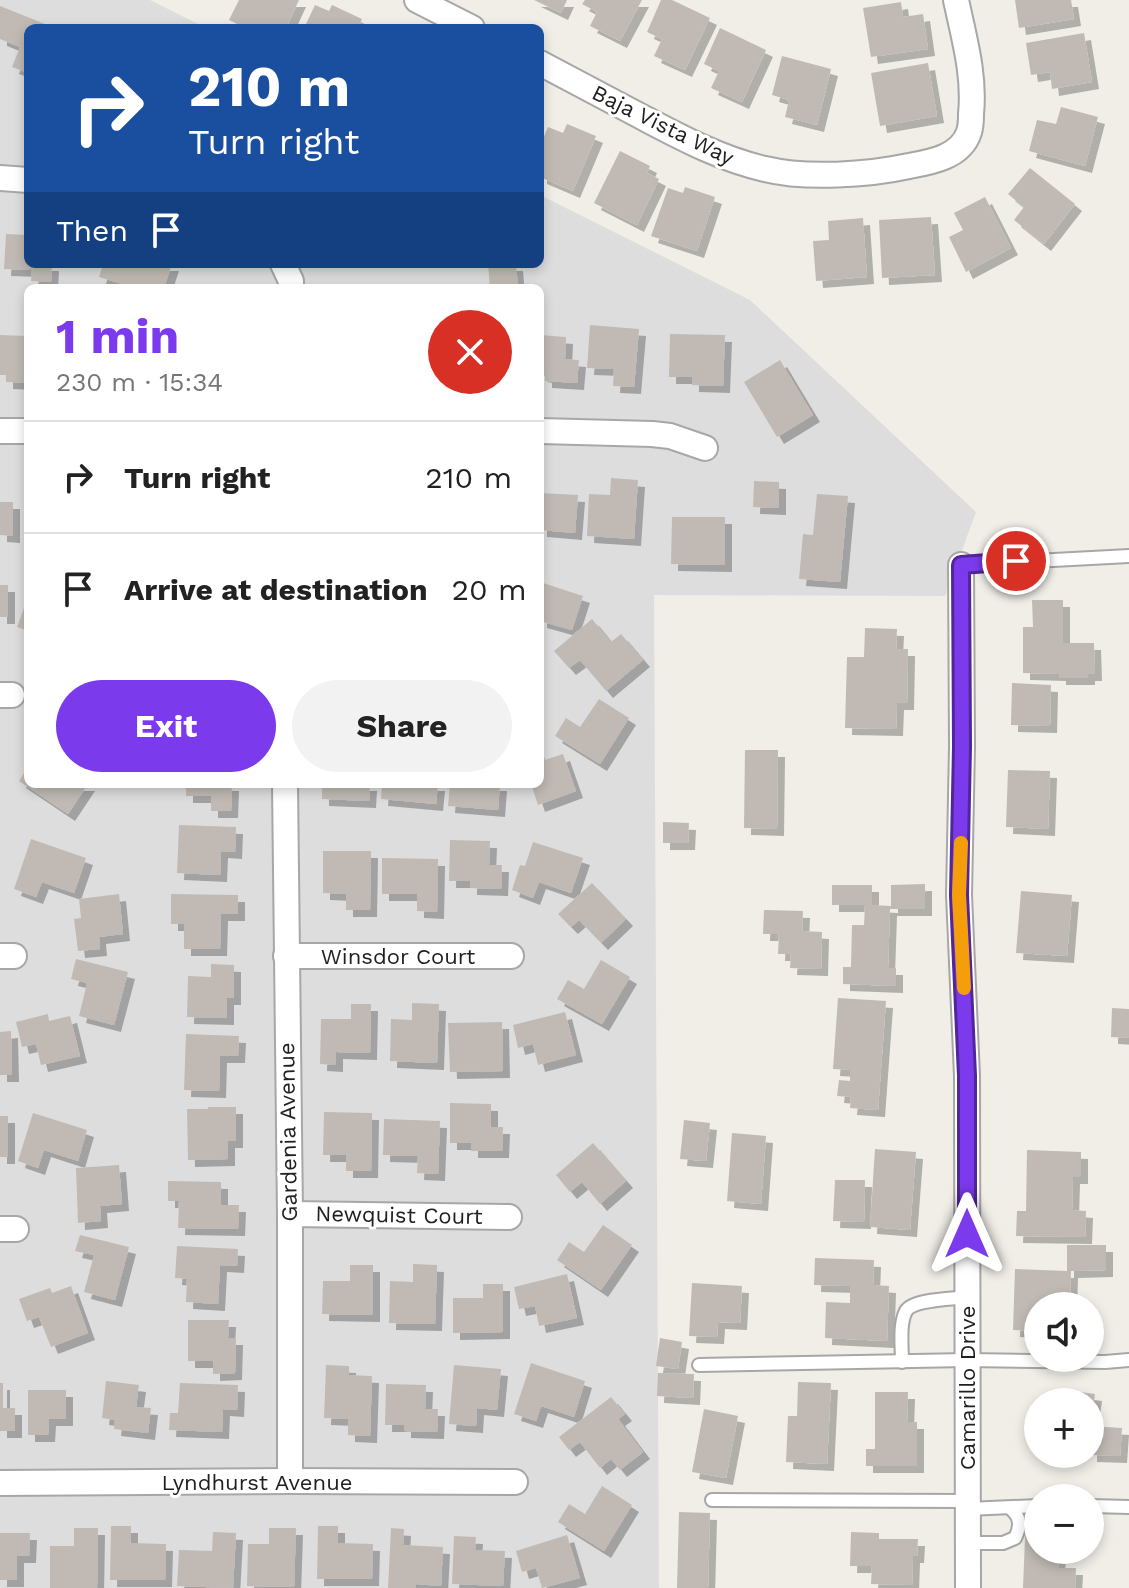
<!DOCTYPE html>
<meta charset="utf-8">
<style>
body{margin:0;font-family:"Work Sans",sans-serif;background:#f2f2f2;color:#222;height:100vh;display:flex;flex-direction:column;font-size:30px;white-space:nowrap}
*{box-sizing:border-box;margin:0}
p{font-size:26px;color:#767676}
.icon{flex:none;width:44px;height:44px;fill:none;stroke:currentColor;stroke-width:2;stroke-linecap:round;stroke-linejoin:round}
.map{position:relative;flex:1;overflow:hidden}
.drawer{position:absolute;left:24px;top:284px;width:520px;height:504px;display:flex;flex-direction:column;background:#fff;border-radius:12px;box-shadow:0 4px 12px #0003}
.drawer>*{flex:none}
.banner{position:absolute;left:24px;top:24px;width:520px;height:244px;border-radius:12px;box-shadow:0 4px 12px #0003;background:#1a4fa0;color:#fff;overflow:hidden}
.controls{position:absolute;left:1024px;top:1292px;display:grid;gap:16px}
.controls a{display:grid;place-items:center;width:80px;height:80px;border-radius:50%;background:#fff;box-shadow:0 4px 12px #0003;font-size:40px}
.pin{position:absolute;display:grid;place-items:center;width:68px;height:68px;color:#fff;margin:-34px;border:4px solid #fff;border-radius:50%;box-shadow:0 2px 8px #0007}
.me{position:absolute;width:88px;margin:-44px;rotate:0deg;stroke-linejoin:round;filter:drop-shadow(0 0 6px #0008)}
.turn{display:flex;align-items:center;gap:28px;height:168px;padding:0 32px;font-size:36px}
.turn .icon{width:104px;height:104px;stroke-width:2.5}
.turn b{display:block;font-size:56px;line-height:68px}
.then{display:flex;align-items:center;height:76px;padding:0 32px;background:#0003;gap:16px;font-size:30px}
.round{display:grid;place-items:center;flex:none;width:84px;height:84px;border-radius:42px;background:#f2f2f2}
.head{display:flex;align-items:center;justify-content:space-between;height:136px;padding:0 32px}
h1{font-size:48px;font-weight:700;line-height:60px;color:#7c3aed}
.button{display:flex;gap:16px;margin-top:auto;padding:16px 32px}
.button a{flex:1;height:92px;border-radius:48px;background:#7c3aed;color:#fff;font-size:32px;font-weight:700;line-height:92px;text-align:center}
.button a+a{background:#f2f2f2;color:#222}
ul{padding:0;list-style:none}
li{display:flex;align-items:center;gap:24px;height:112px;padding:0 32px;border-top:2px solid #e0e0e0}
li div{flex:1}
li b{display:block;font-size:30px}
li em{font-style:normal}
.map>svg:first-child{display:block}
.residential{fill:#dedddd;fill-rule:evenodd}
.building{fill:#c1bab4;filter:url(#shadow)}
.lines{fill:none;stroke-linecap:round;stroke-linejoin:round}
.lane-casing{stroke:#a7a7a7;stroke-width:16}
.street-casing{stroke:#a7a7a7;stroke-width:28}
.lane{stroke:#fff;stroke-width:12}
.street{stroke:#fff;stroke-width:24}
.route-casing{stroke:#51269a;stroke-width:20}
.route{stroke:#7c3aed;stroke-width:14}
.slow{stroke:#f59e0b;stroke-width:14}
.labels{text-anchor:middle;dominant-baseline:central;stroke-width:6;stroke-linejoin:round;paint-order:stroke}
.street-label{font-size:22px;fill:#202020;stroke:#fff}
</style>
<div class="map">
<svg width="1129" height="1588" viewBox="0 0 1129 1588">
<defs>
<filter id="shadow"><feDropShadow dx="7" dy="7" stdDeviation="0" flood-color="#0004"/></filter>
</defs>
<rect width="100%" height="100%" fill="#f0eee7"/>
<path class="residential" d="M0,0H150L206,28H28V264H540V195L750,300L976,512L945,596L654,595L659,1588H0ZM28,288H540V784H28Z"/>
<g class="building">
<path d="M239,0H299L286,28H245L229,20Z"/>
<path d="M534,0H567L561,13Z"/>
<path d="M585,0H642L620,41L590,26L597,12L582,4Z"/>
<path d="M661,0H672L710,18L685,70L654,56L662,39L647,32Z"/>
<path d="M1015,0H1071L1074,19L1019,28Z"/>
<path d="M901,2L903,17L923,14L928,49L871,57L863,8Z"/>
<path d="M315,5L329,11L332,5L362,19L358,28H304Z"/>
<path d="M0,6L55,28H28V73L12,67L20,47L0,39Z"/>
<path d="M720,28L766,50L742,102L711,88L719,71L704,64Z"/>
<path d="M1084,33L1092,82L1052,89L1050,72L1031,75L1026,43Z"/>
<path d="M782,56L831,69L817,125L785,117L789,100L772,95Z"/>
<path d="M928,63L937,116L880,126L871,73Z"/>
<path d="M1061,107L1098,117L1085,166L1029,151L1037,120L1056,124Z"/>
<path d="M567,124L596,136L573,191L540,177V146L548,127L563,133Z"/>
<path d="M620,151L650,166L647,173L659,179L637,225L594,203Z"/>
<path d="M1030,168L1075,204L1044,244L1014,220L1024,207L1008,194Z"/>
<path d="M685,187L715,197L697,251L651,236L668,188L683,193Z"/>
<path d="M985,197L1011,248L966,272L949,237L963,230L954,213Z"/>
<path d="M931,217L935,275L882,278L879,220Z"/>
<path d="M863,218L867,277L816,281L813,241L829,240L828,221Z"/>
<path d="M6,234L28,235V264H52L51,282L31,281L32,270L4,269Z"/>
<path d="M103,264H172L164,288L146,284L145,288H135L99,277Z"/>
<path d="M488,264H516L518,288H490Z"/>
<path d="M590,325L639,329L634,387L613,386L614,369L587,368Z"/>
<path d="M670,334L725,335L723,386L692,385V377H669Z"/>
<path d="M0,335L28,336V383L6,382V375H0Z"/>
<path d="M540,335L566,337L565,359L579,360L577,383L545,381V376L540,375Z"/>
<path d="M780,360L813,415L777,437L744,382Z"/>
<path d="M611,478L638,480L634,539L587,536L589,494L610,495Z"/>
<path d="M754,481L779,482V508L753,507Z"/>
<path d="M540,493L578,495L575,533L540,530Z"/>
<path d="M817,494L848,496L840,582L799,579L803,534L813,535Z"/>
<path d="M0,502H13V536L0,535Z"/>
<path d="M672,517H725V565L671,564Z"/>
<path d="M540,582L583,596L572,630L540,621Z"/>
<rect x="0" y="585" width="8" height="32"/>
<path d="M28,597V631L17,627Z"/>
<path d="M1032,600H1063V643H1094L1095,674H1088V678H1059V674L1023,673V627H1033Z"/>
<path d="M592,619L611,642L621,634L643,660L606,691L580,660L569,668L554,651Z"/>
<path d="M865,628L897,629L896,649H908L907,703H897L896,729L845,728L847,657H864Z"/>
<path d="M1012,683L1051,685L1050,726L1011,725Z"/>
<path d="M599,699L629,718L600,764L555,736L566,718L580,727Z"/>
<path d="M745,750H778L777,829L744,828Z"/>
<path d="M543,753L545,760L563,754L576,791L538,805L531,784H540V754Z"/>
<path d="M28,767V784H88L68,814L19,781Z"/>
<path d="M1008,770L1050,771L1048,829L1006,827Z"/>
<path d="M186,784H232L231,811H211V796H186Z"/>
<path d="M322,784H370L369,801L322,799Z"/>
<path d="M382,784H438L436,804L381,799Z"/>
<path d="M450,784H500L498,810L448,806Z"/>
<path d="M663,822L689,823L688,843H663Z"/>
<path d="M179,825L236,827L235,852L221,851L220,875L177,873Z"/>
<path d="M31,839L86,858L74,893L42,882L36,897L14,889Z"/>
<path d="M450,840L490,841L489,865H502L501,889L470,888V881H449Z"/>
<path d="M533,842L583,858L571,893L539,882L533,898L512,890L520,865L525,866Z"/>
<path d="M323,851H371L370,910H346V894L323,893Z"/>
<path d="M382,858L438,859L437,912L417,911V894H382Z"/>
<path d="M592,883L626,919L601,943L579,920L571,927L558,914Z"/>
<path d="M925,884V909H890L888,968H896V986L843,984V967H851L852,925H864L865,905H832V885H872V905L891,906V885Z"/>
<path d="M1021,891L1072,895L1067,956L1016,953Z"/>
<path d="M119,894L123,934L99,937L100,949L78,951L74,919L81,918L79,899Z"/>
<path d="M171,894L238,895V914H221L220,949H184V924H171Z"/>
<path d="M764,910L803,911L802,931L822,932L821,969L790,968L791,954H778L779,934H763Z"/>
<path d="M76,959L128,972L114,1025L79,1016L87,983L71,979Z"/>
<path d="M601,960L630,977L602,1024L557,999L568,980L584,989Z"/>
<path d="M211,964L234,965V998H227V1018L187,1017L188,976L211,977Z"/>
<path d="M838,998L886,1001L878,1110L850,1108L851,1097L837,1096L839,1080L850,1081V1070L833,1069Z"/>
<path d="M412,1003L439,1004L437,1063L390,1061L391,1019L412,1020Z"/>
<path d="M351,1004H371L370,1053L336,1052V1065L320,1064L321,1019H351Z"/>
<path d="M1112,1008L1129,1009V1038L1111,1037Z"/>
<path d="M565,1012L576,1055L538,1065L533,1044L518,1048L513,1025Z"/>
<path d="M48,1014L49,1021L70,1016L80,1056L41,1065L36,1044L22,1047L16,1022Z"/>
<path d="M502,1022L503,1071L450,1072L448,1023Z"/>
<path d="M11,1031L12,1075H0V1032Z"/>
<path d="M186,1034L239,1036L238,1056H220L219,1091L184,1090Z"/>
<path d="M450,1103L491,1104V1127H503L502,1151H471V1143H450Z"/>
<path d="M208,1107H236V1141H228V1159L188,1160L187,1109H208Z"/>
<path d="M324,1112L372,1113L371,1171H346V1155H323Z"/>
<path d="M33,1113L87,1130L78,1161L44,1150L38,1168L18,1161Z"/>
<rect x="0" y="1116" width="8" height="41"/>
<path d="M384,1119L440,1121L438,1174L417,1173L418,1156L383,1155Z"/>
<path d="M684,1120L710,1123L706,1161L680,1159Z"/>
<path d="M732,1133L766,1136L761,1204L727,1201Z"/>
<path d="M593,1143L626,1181L600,1204L582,1182L570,1192L556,1175Z"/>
<path d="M875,1149L916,1152L910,1230L870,1227Z"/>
<path d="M1027,1150L1081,1152V1177H1073L1072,1210L1086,1211L1085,1237L1016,1236L1017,1211H1026Z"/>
<path d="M119,1165L122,1204L100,1206L101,1221L78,1223L76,1168Z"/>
<path d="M835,1180H865L864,1222L833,1221Z"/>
<path d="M168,1181L221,1182V1205H239L238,1229L178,1228L179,1201H168Z"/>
<path d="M603,1225L632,1245L601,1290L557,1260L569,1242L584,1252Z"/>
<path d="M80,1235L129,1247L115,1300L84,1292L94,1255L75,1251Z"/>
<path d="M1067,1245H1106V1270L1071,1271L1070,1302H1058V1306H1038V1331L1013,1330L1015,1269L1067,1271Z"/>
<path d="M177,1246L238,1249L237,1266L220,1265L218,1304L186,1302L187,1279L175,1278Z"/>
<path d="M815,1258L874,1260L873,1285L889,1286L887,1341L825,1338L826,1302L850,1303V1286L814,1285Z"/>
<path d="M413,1264L437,1265L435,1324L389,1323L390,1281L413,1282Z"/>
<path d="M350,1265H373V1315L322,1314L323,1281H350Z"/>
<path d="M567,1274L577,1318L539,1326L535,1306L519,1309L514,1287Z"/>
<path d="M692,1283L742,1286L740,1323L718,1322L717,1337L689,1336Z"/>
<path d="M483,1284H503V1332L453,1333V1298H483Z"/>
<path d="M71,1286L88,1333L51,1347L39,1317L27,1321L19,1299L50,1288L52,1293Z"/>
<path d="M188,1320H229L228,1338H236L235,1373L213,1374V1361H188Z"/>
<path d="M660,1338L682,1342L678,1369L656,1366Z"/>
<path d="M531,1363L585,1381L574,1417L541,1406L536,1421L514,1414Z"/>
<path d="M326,1365L349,1366V1375L372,1376L370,1436L348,1435V1419L324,1418Z"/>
<path d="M454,1365L501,1369L497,1410L477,1408L476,1426L449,1424Z"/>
<path d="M658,1373L694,1374L693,1398L657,1396Z"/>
<path d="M106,1381L139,1385L136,1407L151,1408L148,1433L114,1429L115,1420L102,1418Z"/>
<path d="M798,1382L831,1383L827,1464L786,1462L788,1416H797Z"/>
<path d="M0,1383H3V1408H15V1431H0Z"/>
<path d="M180,1383L238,1385L237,1410L223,1409L222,1432L169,1430L170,1413H178Z"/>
<path d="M386,1384L426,1385L425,1409H438L437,1432L404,1431V1425H385Z"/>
<path d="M28,1390H66V1419H49L48,1435H28Z"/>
<path d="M1065,1390L1095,1394L1092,1416H1090V1402H1064Z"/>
<path d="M875,1392H908L907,1422H917V1466H866V1449H875Z"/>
<path d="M611,1397L625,1414L618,1419L643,1452L620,1470L611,1459L600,1468L580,1442L569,1450L559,1437Z"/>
<path d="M704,1409L738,1416L726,1478L692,1472Z"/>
<path d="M1090,1426L1122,1428L1120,1456L1090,1455Z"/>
<path d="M602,1486L632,1505L604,1551L558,1522L569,1504L585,1514Z"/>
<path d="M679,1512L710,1513L708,1588H677Z"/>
<path d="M1026,1513H1038V1550H1059L1058,1568H1076L1075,1588H1023Z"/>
<path d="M111,1526H131V1543L166,1544L165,1580H110Z"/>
<path d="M318,1526H338V1543L373,1544L372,1579H317Z"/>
<path d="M74,1528H98L97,1588H50V1546H74Z"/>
<path d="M269,1528H296L294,1587L247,1586L248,1544H269Z"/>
<path d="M391,1528L404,1529L403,1545L443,1547L441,1586L416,1584V1588H388Z"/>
<path d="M213,1532L236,1533L233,1588L177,1586L179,1550L212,1551Z"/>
<path d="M851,1532L879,1533V1539H918L917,1556H913L912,1585L871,1584L872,1566H850Z"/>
<path d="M0,1533H30L29,1556H17V1580H0Z"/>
<path d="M567,1535L580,1578L542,1588L536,1568L522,1572L516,1551Z"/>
<path d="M454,1536L476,1537L475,1550L505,1551L503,1586L452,1584Z"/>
</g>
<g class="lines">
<g class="lane-casing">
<g id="lane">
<path d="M961,565L1129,556"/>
<path d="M902,1362C902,1347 899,1324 906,1311C913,1299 954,1299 967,1297"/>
<path d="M699,1365L967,1360L1105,1362L1129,1360"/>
<path d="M712,1500L967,1501"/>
<path d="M1090,1506L1129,1507"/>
<path d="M967,1509L1038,1506"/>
<path d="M967,1543H1003L1015,1538C1021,1526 1021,1517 1010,1508"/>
</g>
</g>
<g class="street-casing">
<g id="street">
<path d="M417,0L472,28"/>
<path d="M540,63C574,81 608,99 642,117C682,138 721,159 765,169C806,179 868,175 909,166C931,162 961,157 969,132C971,126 971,119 971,114C975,75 964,38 956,0"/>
<path d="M0,178L28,180"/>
<path d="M283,264L291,281V288"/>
<path d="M0,431H28"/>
<path d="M540,431L652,434L670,436L705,448"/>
<path d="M961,565L962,747L959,895L967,1076L968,1588"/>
<path d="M0,695H12"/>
<path d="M285,784L290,1214V1481"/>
<path d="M0,956H14"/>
<path d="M286,956H511"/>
<path d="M290,1214L509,1217"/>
<path d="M0,1229H16"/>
<path d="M0,1483L290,1481L515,1482"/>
</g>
</g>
<use href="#lane" class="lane"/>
<use href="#street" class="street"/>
</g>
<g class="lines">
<g class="route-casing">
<path id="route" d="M967,1234V1076L959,895L962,747L961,565L1016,561"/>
</g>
<use href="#route" class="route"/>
<path class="slow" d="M961,843L959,895L964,988"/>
</g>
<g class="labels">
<g class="street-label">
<text transform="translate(663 125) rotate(26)">Baja Vista Way</text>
<text x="398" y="956">Winsdor Court</text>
<text transform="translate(288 1132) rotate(-91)">Gardenia Avenue</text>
<text transform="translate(399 1215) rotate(1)">Newquist Court</text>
<text transform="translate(967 1388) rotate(-90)">Camarillo Drive</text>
<text x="257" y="1482">Lyndhurst Avenue</text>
</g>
</g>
</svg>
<div class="controls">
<a><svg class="icon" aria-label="sound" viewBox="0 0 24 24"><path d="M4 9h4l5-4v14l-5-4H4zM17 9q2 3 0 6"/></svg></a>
<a>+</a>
<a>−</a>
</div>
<div class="pin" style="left:1016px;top:561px;background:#d93025"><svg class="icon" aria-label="arrive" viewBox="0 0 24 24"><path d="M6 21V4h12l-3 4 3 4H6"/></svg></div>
<svg class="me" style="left:967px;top:1234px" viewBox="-20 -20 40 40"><path d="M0-17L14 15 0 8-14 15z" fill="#7c3aed" stroke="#fff" stroke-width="4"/></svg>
<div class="banner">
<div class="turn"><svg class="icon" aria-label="right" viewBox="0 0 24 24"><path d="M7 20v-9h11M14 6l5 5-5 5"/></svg><div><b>210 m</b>Turn right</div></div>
<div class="then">Then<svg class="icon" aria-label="arrive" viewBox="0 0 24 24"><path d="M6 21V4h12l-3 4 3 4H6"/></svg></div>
</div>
<section class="drawer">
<div class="head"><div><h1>1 min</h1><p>230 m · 15:34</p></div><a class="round" style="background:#d93025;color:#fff"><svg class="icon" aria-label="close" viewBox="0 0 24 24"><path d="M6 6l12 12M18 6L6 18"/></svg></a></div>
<ul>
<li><svg class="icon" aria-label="right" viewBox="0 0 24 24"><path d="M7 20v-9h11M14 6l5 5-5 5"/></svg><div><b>Turn right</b></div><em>210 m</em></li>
<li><svg class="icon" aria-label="arrive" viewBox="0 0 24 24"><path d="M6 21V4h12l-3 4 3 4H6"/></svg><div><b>Arrive at destination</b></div><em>20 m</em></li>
</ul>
<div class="button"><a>Exit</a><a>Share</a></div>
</section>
</div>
